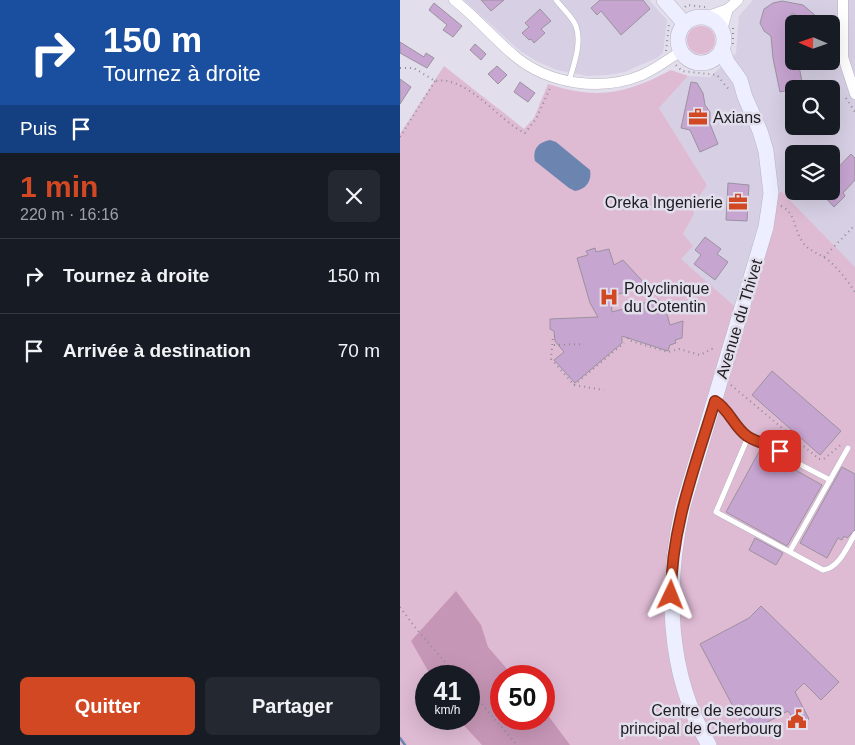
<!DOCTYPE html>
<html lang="fr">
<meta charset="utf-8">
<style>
body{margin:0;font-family:Helvetica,sans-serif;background:#242831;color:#f1f3f6;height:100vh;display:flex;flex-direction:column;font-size:19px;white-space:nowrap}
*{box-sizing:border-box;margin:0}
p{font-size:16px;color:#9ea1a6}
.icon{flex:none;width:28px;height:28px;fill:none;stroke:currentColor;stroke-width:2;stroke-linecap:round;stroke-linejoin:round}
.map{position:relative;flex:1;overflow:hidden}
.drawer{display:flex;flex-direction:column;background:#171b24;width:400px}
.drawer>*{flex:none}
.top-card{background:#1a4fa0;color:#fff;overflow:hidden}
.needle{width:32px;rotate:272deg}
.controls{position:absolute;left:385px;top:15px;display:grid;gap:10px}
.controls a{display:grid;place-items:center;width:55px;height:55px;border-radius:8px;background:#171b24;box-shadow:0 5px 20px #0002;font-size:25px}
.speed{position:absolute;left:15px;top:665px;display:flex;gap:10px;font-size:25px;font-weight:700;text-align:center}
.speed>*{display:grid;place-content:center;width:65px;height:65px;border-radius:50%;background:#171b24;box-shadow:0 5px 20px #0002;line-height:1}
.speed small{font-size:12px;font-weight:400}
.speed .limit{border:8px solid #d22;background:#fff;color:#111}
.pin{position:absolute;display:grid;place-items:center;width:42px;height:42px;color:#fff;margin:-21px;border-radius:10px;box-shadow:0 2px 8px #0006}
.me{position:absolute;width:55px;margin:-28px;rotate:2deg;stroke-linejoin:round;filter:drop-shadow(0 0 4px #0008)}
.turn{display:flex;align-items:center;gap:18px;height:105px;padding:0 20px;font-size:22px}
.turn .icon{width:65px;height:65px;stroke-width:2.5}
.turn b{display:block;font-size:35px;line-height:42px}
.then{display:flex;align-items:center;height:48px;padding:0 20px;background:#0003;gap:10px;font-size:19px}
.round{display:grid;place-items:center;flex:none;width:52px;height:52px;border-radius:8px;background:#242831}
.headline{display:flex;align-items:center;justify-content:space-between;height:85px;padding:0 20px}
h1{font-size:30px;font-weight:700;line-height:38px;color:#d14822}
.cta{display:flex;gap:10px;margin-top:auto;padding:10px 20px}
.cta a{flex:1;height:58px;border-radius:8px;background:#d14822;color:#fff;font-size:20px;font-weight:700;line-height:58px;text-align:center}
.cta a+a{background:#242831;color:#f1f3f6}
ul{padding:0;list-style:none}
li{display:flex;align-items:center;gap:15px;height:75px;padding:0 20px;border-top:1px solid #363941}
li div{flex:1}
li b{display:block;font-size:19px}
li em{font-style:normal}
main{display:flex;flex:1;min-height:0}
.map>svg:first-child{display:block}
.built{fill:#d7d0e5;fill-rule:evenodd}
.green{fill:#debad3;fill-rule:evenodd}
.forest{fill:#c696b6}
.water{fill:#6c84b0}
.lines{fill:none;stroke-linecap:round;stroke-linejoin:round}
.stream{stroke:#6c84b0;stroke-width:2.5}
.building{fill:#c7a5d1;stroke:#9b929e}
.service-casing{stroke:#bab5c3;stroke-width:6}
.minor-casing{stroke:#bab5c3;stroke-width:11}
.secondary-casing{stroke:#bab5c3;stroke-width:16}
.path{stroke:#908d97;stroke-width:2;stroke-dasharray:1 4;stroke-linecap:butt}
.service{stroke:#fff;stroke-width:5}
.minor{stroke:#fff;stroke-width:10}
.secondary{stroke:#edeeff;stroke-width:15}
.route-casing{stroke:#882f16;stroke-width:12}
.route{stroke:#d14822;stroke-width:9}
.labels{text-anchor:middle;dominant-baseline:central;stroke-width:5;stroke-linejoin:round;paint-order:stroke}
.poi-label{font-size:16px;fill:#1d1c21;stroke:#e2deec;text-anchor:start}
.street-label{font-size:16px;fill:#1d1c21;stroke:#e2deec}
</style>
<main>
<section class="drawer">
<div class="top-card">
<div class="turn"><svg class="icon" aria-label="right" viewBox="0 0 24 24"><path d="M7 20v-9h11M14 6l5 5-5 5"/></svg><div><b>150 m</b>Tournez à droite</div></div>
<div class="then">Puis<svg class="icon" aria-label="arrive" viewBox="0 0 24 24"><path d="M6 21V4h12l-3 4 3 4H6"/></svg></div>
</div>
<div class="headline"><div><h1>1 min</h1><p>220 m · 16:16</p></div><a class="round"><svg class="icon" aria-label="close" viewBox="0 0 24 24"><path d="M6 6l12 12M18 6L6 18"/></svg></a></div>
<ul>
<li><svg class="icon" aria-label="right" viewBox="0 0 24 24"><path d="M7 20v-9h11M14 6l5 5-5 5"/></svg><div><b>Tournez à droite</b></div><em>150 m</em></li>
<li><svg class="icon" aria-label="arrive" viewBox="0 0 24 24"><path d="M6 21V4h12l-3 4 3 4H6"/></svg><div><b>Arrivée à destination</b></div><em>70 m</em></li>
</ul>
<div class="cta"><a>Quitter</a><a>Partager</a></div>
</section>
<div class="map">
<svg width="455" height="745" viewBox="0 0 455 745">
<rect width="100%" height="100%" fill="#e2deec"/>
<g class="built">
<path d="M64,0H249L267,20L263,53L257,58L238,66L225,72L207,75L187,76L157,70L138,62L120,51Z"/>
<path d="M353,0H455V267L382,192L342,313L330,303L299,400L97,107L124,129L134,118L290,244L283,234L294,214L293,206L307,185L259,108L288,76L310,77L336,53L339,16ZM394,24H431V61H394ZM394,89H431V126H394ZM394,154H431V191H394Z"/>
</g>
<g class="green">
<circle cx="301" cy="40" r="14"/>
<path d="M44,66L124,129L134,118L148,84C198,100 226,94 271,70L288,76L259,108L307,185L293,206L294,214L283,234L293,246L281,259L341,312L371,193L382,192L455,267V745H0V134ZM26,676H69V719H26ZM101,676H144V719H101Z"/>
</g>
<path class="forest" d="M56,591L81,625L88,647L113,676H101V719H144V710L170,745H82L58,719H69V676H31L11,641Z"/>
<path class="water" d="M150,140L156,142L190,170C192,181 186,189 175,191L169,188L135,161C132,149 139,142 150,140Z"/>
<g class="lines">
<path class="stream" d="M0,738L5,745"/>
</g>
<g class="building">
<path d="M81,0H104L91,11Z"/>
<path d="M200,0H243L250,9L221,35L201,11L197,15L191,8Z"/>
<path d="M382,1L403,5L416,16L401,18L392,13L394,61H398L403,87L380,92L373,58L371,36L364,31L360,23L364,9L373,3Z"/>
<path d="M34,3L62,26L53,37L43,30L47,25L29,10Z"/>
<path d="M140,9L151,21L141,29L145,33L134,43L131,39L129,40L122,33L129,27L125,23Z"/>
<path d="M0,42L24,57L26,53L34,58L27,68L0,53Z"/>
<path d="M75,44L86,54L81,60L70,50Z"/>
<path d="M97,66L107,75L98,84L88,74Z"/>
<path d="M0,79L11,87L0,104Z"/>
<path d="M120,82L135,93L128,102L114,92Z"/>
<path d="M291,82L297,83L303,93L305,105L310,112V124L318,144L300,152L290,130L281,128Z"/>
<path d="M451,154L455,158V180L443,193L445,196L434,207L423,195L427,191H431V175Z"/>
<path d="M328,183L349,185L347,221L326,220Z"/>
<path d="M305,237L321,249L317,254L328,262L315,280L294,264L301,255L295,250Z"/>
<path d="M195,248L196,252L209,249L214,265L223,260L245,284L242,288L211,296L212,312L258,299L260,306L265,307L270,325L283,321L282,338L275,340L276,343L270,345L268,351L222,336V343L175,383L154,360L164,352L155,341L154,331L150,329V319L198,317L190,303L177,258L188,255L186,251Z"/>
<path d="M372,371L441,431L420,455L352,395Z"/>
<path d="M360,450L422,485L387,546L326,512Z"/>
<path d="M442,467L455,474V530L447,538L444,536L442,540L438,538L427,558L400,543Z"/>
<path d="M355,538L383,553L376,565L349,550Z"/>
<path d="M361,606L439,682L421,700L404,683L395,692L409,719L398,725L388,711L347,733L300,644L349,618Z"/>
</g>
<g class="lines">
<g class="service-casing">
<g id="service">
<path d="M156,0C162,8 172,16 176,26C182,43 174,64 169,81"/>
<path d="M315,401L322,405L348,437L368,444L403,466L430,480"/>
<path d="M348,437L316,512L423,570C439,568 447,547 455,534"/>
<path d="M390,551L448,448"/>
</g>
</g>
<g class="minor-casing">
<g id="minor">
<path d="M54,0C76,17 94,39 116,57C149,84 201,92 242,75C255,69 268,60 281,51"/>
<path d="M443,0V57L455,94"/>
<path d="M306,17L328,9"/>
<path d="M322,30L328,9L338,0"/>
</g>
</g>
<g class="secondary-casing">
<g id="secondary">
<path d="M264,0L284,23"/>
<circle cx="301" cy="40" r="23"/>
<path d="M309,745C266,673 265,585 283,506L366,227L371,193L366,151L360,131L345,97L340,80L327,62L322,49"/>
</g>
</g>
<g class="path">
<path d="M285,7L287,5L305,7"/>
<path d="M333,44V24"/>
<path d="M266,51L269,24"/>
<path d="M276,65L282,71L317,75L330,91"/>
<path d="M0,68H14L35,81C67,75 99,121 125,133L136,119L151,86"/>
<path d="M446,98L455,112"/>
<path d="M0,137L35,81"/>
<path d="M381,206C396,213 393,228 402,241C408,251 418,253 427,259C438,268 447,280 455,292"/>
<path d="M424,257L455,225"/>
<path d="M155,336H153L151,359L174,385L204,390"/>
<path d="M228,338V340L268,352L279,349L300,355L312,349L316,351"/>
<path d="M154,345L184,344"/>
<path d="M174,385L224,343"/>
<path d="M331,385L419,459H424L443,443"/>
<path d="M0,607L14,626L57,676"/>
<path d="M69,689L117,745"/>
</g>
<use href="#service" class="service"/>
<use href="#minor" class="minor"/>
<use href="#secondary" class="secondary"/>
</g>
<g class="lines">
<g class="route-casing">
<path id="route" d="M271,595C271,527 296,464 315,401C329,409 334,427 347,436C355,442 369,444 380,451"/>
</g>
<use href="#route" class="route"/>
</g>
<defs>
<g id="office-bare" transform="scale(1.5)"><path d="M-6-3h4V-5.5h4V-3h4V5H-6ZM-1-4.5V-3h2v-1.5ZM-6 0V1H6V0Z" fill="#d14822" stroke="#e2deec" stroke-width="2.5" paint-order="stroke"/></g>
<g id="hospital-bare" transform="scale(1.5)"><path d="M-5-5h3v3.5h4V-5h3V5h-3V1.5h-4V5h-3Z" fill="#d14822" stroke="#e2deec" stroke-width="2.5" paint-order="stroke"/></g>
<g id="civic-bare" transform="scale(1.5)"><path d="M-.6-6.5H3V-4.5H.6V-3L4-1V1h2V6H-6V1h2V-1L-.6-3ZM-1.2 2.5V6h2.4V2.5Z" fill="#d14822" stroke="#e2deec" stroke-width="2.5" paint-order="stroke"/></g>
</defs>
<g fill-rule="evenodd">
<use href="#office-bare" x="298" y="117"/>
<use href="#office-bare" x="338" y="202"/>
<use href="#hospital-bare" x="209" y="297"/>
<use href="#civic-bare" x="397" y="719"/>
</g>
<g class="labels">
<g class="poi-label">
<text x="313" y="117">Axians</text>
<text x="323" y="202" text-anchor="end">Oreka Ingenierie</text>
<text x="224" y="288">Polyclinique<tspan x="224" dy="18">du Cotentin</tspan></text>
<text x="382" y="710" text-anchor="end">Centre de secours<tspan x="382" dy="18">principal de Cherbourg</tspan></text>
</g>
<g class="street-label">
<text transform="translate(339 319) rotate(-73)">Avenue du Thivet</text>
</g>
</g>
</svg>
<div class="controls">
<a><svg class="needle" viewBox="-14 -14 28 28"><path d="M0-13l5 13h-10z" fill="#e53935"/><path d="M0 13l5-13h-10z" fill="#9ea1a6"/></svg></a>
<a><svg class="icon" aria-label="search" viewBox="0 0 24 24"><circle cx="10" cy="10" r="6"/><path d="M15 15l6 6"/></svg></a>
<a><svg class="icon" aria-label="layers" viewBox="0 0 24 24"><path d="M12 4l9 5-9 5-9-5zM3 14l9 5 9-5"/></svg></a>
</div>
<div class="speed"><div>41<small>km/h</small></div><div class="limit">50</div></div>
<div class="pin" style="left:380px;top:451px;background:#d93025"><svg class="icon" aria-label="arrive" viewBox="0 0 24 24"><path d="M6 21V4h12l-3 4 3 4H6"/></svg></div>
<svg class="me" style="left:271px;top:595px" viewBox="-20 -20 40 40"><path d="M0-17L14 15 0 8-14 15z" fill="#d14822" stroke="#fff" stroke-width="4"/></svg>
</div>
</main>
